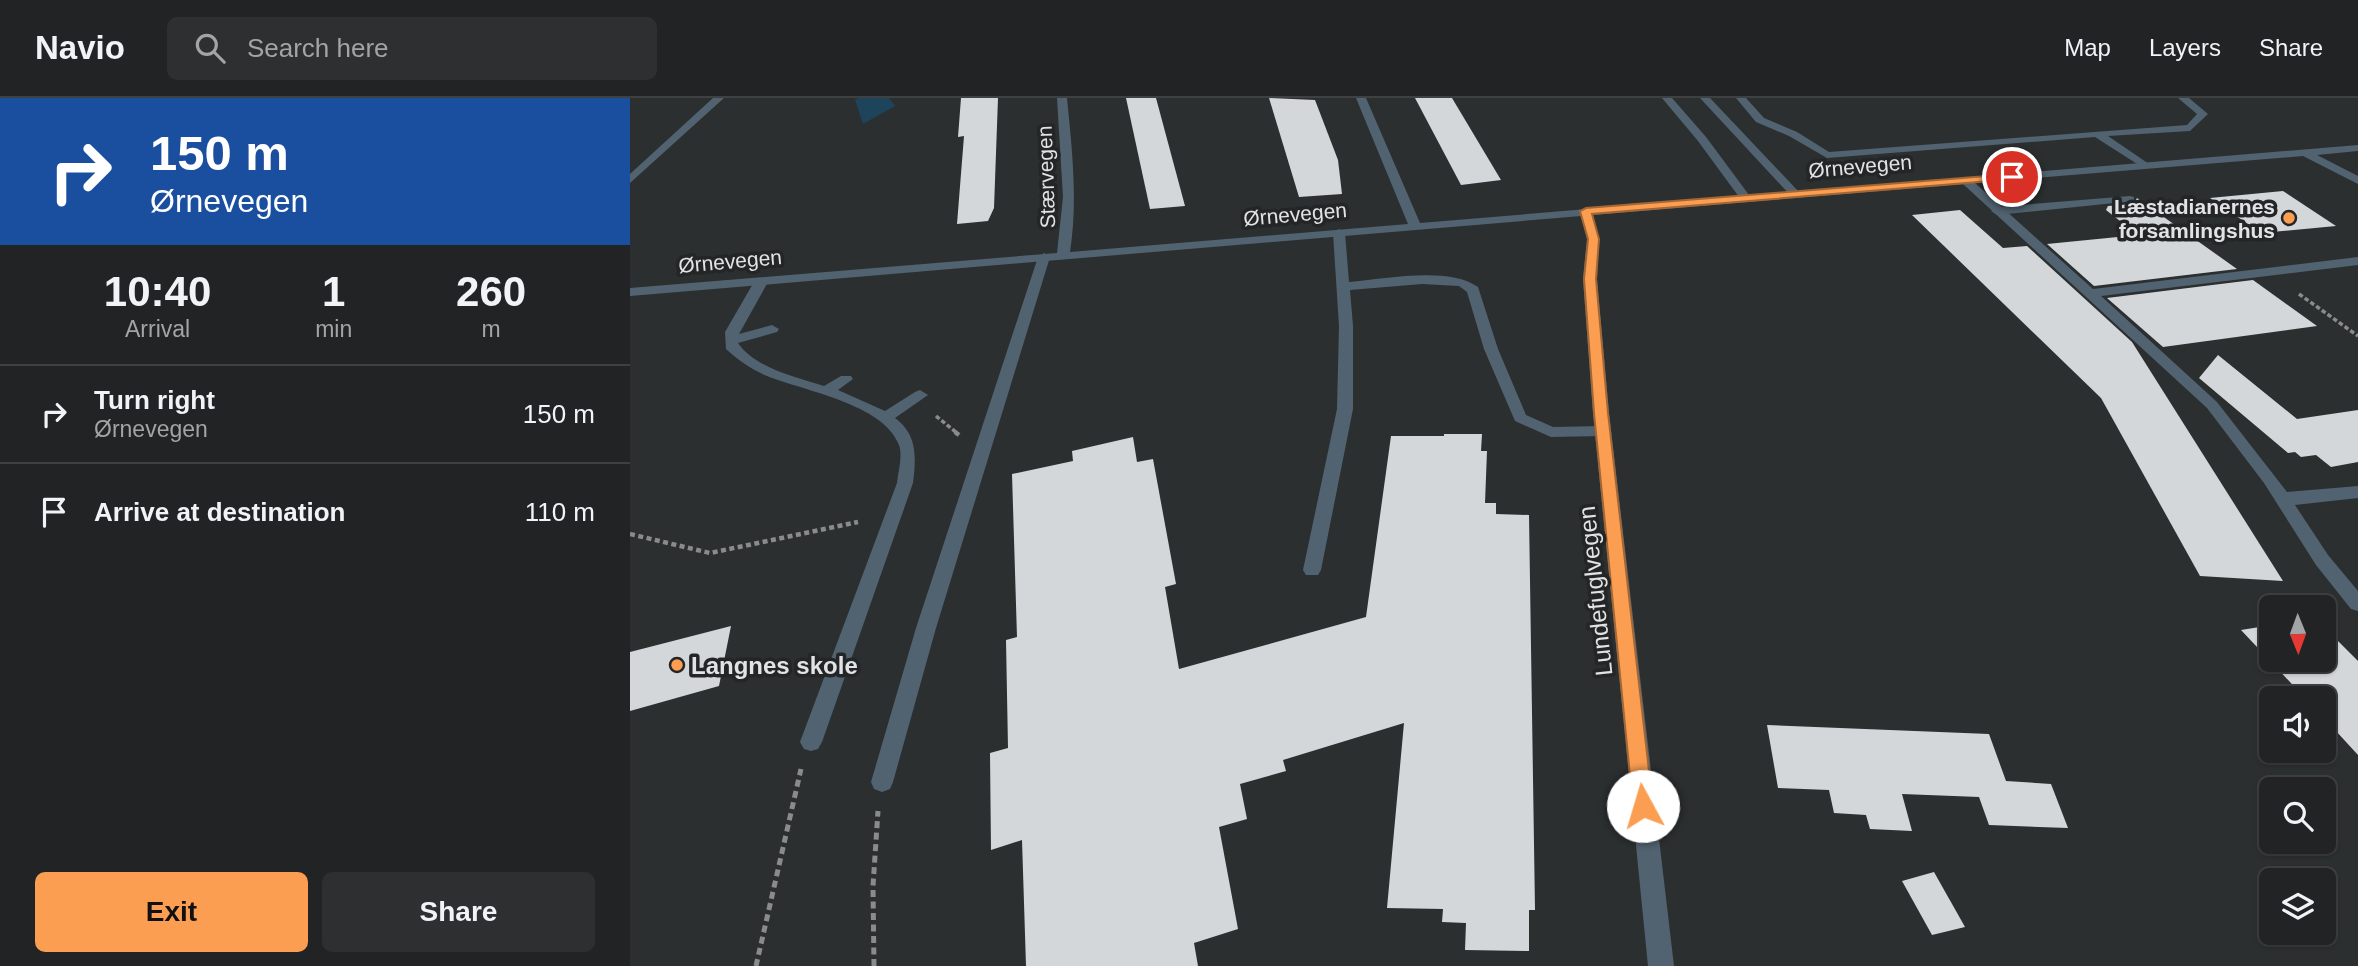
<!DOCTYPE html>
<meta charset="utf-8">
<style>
body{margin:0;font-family:Arial,sans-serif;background:#2d2f31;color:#f1f3f6;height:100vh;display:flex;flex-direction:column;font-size:26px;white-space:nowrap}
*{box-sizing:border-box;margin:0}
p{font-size:23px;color:#a2a4a6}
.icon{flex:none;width:38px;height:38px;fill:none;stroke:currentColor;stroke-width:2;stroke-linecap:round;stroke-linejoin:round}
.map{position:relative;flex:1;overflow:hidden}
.panel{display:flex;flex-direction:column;background:#212324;width:630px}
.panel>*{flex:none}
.hud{background:#1a4fa0;color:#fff;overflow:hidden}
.needle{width:46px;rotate:179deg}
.controls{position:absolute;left:1629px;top:497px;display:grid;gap:14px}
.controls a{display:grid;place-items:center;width:77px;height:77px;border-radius:10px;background:#212324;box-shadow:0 2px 5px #0004,0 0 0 2px #3e4041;font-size:35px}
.pin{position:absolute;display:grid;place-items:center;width:60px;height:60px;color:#fff;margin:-30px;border:4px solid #fff;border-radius:50%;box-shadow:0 2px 7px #0007}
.me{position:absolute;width:77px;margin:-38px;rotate:354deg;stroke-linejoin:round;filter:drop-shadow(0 0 5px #0008)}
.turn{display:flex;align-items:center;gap:24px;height:147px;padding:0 35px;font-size:32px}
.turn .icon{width:91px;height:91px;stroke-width:2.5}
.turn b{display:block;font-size:49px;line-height:60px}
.eta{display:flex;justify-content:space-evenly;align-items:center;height:119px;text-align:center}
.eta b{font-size:42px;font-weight:700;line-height:49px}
.primary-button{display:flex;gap:14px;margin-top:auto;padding:14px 35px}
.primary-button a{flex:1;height:80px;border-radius:10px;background:#fb9e51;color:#111;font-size:28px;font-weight:700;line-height:80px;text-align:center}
.primary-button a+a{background:#2d2f31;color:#f1f3f6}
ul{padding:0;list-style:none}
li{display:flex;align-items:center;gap:21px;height:98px;padding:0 35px;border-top:2px solid #3e4041}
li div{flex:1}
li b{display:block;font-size:26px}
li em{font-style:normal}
header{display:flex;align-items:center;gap:42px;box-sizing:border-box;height:98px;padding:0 35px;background:#212324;border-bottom:2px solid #3e4041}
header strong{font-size:33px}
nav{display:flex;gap:38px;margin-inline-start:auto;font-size:24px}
.search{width:490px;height:63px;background:#2d2f31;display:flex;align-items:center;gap:18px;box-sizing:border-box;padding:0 24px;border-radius:10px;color:#a2a4a6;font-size:26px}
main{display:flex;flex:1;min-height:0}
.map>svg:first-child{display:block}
.green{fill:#1e445b}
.building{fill:#d4d7d9}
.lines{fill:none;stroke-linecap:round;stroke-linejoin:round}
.path-far2{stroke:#898b8c;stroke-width:3.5;stroke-dasharray:4.5 2.5;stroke-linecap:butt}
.path-far1{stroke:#898b8c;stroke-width:4.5;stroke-dasharray:5 3.5;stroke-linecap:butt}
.path{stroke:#898b8c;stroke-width:5;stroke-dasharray:7 4.5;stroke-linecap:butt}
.service{fill:#516370;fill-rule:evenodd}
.minor{fill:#516370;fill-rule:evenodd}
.route{fill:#fb9e51;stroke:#a36735;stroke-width:2}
.poi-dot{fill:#fb9e51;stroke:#232526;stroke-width:2.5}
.labels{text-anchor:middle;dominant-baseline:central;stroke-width:7;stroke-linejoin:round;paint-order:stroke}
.far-street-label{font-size:21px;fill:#e2e3e4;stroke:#232526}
.far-poi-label{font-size:21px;font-weight:bold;fill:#e2e3e4;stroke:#232526;text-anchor:end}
.street-label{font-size:24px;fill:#e2e3e4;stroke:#232526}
.poi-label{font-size:24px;font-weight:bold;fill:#e2e3e4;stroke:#232526;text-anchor:start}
</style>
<header>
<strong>Navio</strong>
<div class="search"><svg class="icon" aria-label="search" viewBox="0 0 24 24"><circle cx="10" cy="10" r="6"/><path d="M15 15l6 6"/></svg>Search here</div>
<nav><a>Map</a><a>Layers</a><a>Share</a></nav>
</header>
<main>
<section class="panel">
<div class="hud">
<div class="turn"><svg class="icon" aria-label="right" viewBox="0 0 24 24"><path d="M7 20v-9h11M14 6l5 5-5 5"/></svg><div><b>150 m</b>Ørnevegen</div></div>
</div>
<div class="eta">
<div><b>10:40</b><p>Arrival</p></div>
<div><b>1</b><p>min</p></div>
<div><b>260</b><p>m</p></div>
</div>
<ul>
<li><svg class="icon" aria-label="right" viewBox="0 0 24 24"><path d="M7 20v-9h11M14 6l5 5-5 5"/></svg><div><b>Turn right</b><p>Ørnevegen</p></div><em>150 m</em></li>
<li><svg class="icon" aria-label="arrive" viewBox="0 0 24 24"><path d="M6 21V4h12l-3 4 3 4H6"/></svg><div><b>Arrive at destination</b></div><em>110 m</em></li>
</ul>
<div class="primary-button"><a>Exit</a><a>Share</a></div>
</section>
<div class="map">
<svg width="1728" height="868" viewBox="0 0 1728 868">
<rect width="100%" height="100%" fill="#2c2f30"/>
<path class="green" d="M229,0H259L265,8L233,26L225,2Z"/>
<g class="building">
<path d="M331,0H368L364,110L358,123L327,126L334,38L328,39Z"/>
<path d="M496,0H526L555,108L520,111Z"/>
<path d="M639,0L685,2L708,62L712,96L669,99Z"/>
<path d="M785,0H822L871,82L831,87Z"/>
<path d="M1653,93L1706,128L1631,135L1580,100Z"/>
<path d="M1507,100L1607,171L1464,188L1417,146L1508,137L1476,112L1478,108L1504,106Z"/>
<path d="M1330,112L1373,150L1397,148L1502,244L1653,483L1570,478L1471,300L1282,117Z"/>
<path d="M1623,182L1687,228L1533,249L1477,200Z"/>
<path d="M1588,257L1667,321L1728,312V364L1701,369L1686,357L1671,359L1665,354L1658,355L1569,280Z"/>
<path d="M814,336H852L851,353H857L855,405H866V416L899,417L905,812H899V853L835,852L836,825L812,824L813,811L757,810L774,625L653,662L656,673L610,686L617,721L589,729L608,831L564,845L568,868H396L392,742L361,752L360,655L378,650L376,542L387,539L382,376L443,363L442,353L503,339L507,364L523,361L546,486L535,489L549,571L736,519L761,338H814Z"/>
<path d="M1642,527V562H1694V529L1728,563V657L1694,620V600H1675L1611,532Z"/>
<path d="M101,528L89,588L0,613V554Z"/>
<path d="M1137,627L1359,636L1376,683L1421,686L1438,730L1359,727L1349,699L1272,696L1282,733L1240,731L1236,717L1204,715L1199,692L1148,690Z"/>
<path d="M1304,774L1335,829L1302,837L1272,783Z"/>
</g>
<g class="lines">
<g class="path-far2">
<path d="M1669,196L1728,238"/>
<path d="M306,318L327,335"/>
</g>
<g class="path-far1">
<path d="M325,334L329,337"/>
<path d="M0,436L80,455L228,424"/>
</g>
<g class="path">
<path d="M126,868L171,671"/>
<path d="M244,868L243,788L248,713"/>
</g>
<g class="service">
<path d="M1032,0H1042L1076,39L1122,101L1120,103H1112L1068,43Z"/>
<path d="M1070,0H1080L1169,94V98H1161Z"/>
<path d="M1106,0H1116L1134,20L1167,34L1199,54L1557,27L1567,16L1548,0H1559L1578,16L1560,33L1478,38L1519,66L1521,68L1515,71L1465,39L1197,60L1159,38L1126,24Z"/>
<path d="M1500,98L1504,99V103L1367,117L1361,113L1367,109Z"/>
<path d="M709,131L715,135L719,184C755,181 818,168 848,189L868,251L896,317L923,329L973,328L981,333L973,338L921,339L885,323L854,251L837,194L829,188L792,186L720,192L723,228V311L691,472L688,477H676L673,472L707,311L709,228L703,135Z"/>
<path d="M414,155L420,159L306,530L263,684L260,691L252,694L244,691L241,684L286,530L408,159Z"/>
<path d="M131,180L138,184L109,236L142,227L149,231L147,234L108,245C125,270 166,279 194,288L211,278H221L223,281L208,292L255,313L285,294L290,292L298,297L265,320C288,337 286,360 283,385L192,644L188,651L181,653L174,651L170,644L267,385C268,373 273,359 269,347C254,306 174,293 137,278C121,271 109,263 96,251L95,234L124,184Z"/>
</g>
<g class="minor">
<path d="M83,0H94L0,85V76Z"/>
<path d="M427,0H437C442,51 448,102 440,154L778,126L726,0H736L790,125L1728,47V53L1687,57L1728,78V86L1673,58L1345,85L1463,191L1728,159V167L1471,198L1587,304L1657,394L1728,388V400L1665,407L1698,457L1728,493V513L1721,511L1686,467L1634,385L1577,310L1333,86L963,117L969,141L967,181L979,315L1044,868H1018L963,315L953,181L957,141L951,118L0,198V190L427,155L433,99Z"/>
</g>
</g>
<path class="route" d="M1382,76H1385V81L962,116L969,141L966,181L978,315L1023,708L1020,714L1013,717L1006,714L1003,708L964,315L954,181L958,141L950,113L956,110Z"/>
<g class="poi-dot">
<circle cx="1659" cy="120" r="7"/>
<circle cx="47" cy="567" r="7"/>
</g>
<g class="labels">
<g class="far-street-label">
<text transform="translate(1230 68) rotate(-5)">Ørnevegen</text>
<text transform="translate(416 79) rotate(-92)">Stærvegen</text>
<text transform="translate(665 116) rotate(-5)">Ørnevegen</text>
<text transform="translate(100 163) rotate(-5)">Ørnevegen</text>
</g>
<g class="far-poi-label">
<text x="1645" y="108">Læstadianernes<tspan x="1645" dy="24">forsamlingshus</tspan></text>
</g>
<g class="street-label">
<text transform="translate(965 493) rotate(-96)">Lundefuglvegen</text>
</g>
<g class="poi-label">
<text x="61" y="567">Langnes skole</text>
</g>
</g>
</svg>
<div class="controls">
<a><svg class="needle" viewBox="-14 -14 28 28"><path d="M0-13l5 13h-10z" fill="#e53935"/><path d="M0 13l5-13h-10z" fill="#a2a4a6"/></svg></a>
<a><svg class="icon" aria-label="sound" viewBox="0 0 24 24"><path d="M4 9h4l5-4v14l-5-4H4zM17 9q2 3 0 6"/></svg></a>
<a><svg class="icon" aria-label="search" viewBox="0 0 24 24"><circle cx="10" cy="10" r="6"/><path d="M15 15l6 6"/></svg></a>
<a><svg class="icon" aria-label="layers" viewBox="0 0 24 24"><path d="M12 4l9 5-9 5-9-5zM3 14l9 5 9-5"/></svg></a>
</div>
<div class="pin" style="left:1382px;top:79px;background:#d93025"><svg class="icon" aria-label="arrive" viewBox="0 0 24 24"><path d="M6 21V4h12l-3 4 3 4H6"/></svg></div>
<svg class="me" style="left:1013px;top:708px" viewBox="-20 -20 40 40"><circle r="19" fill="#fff"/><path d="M0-13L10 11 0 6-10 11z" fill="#fb9e51"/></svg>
</div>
</main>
